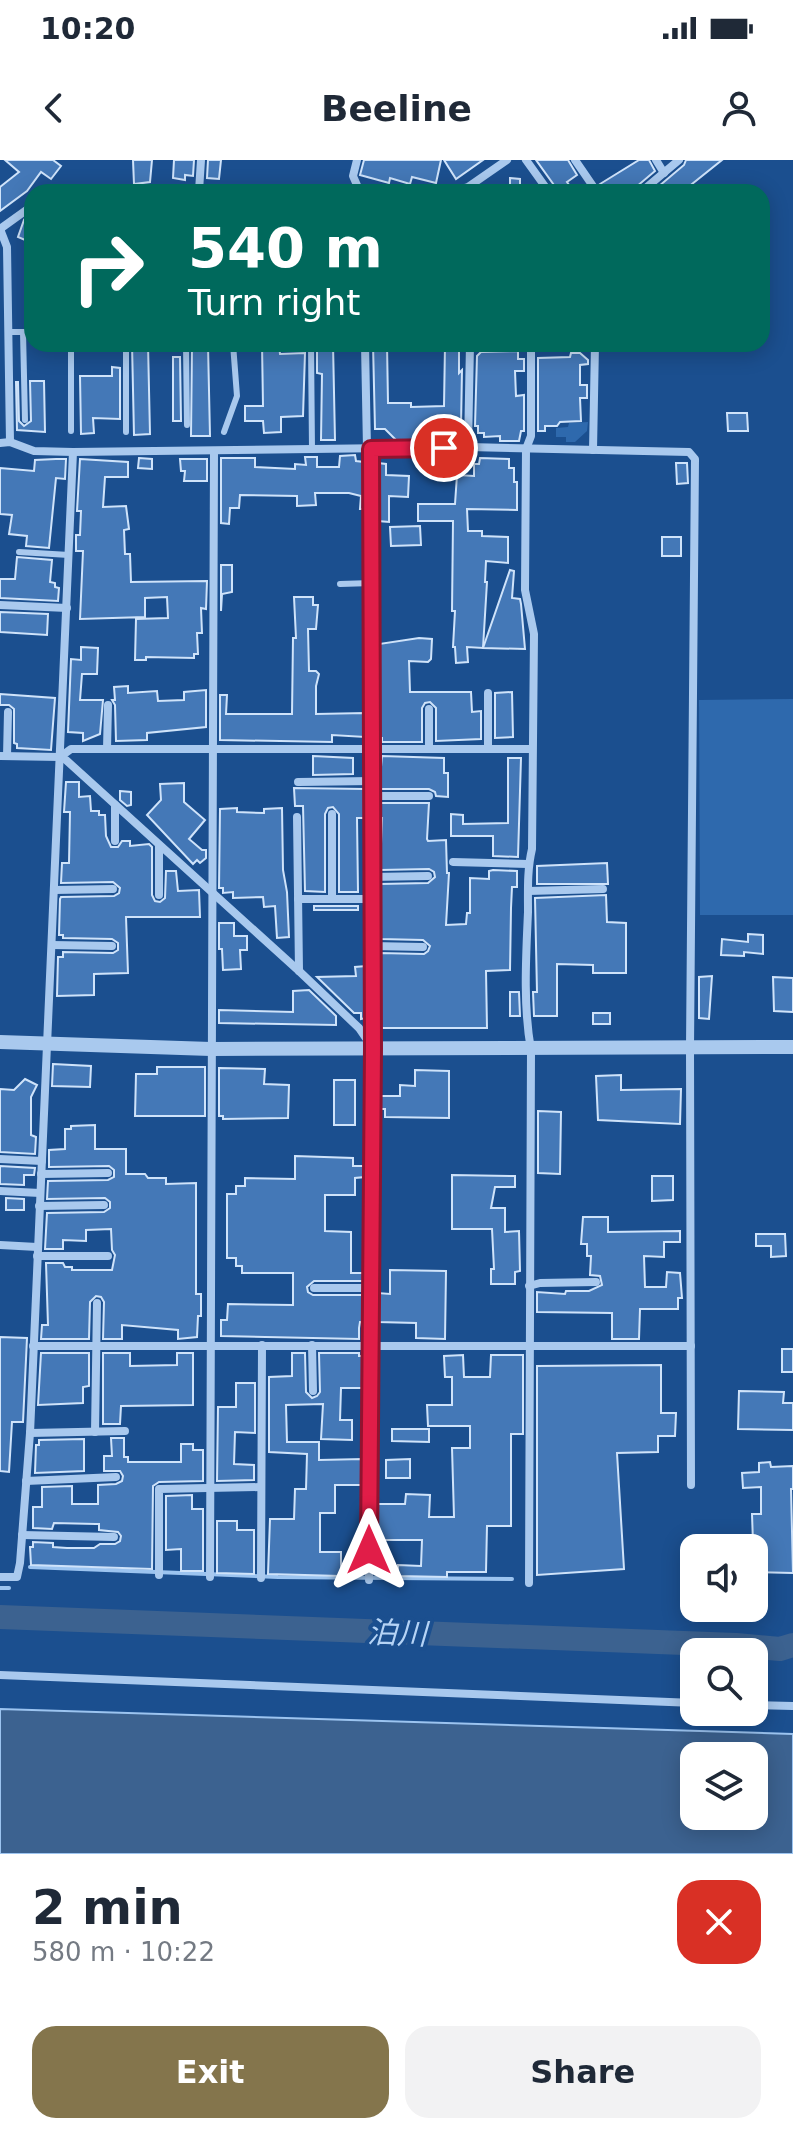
<!DOCTYPE html>
<meta charset="utf-8">
<style>
body{margin:0;font-family:"DejaVu Sans","Noto Sans JP",sans-serif;background:#f2f2f3;color:#1f2937;height:100vh;display:flex;flex-direction:column;font-size:30px;white-space:nowrap}
*{box-sizing:border-box;margin:0}
p{font-size:26px;color:#747a83}
.icon{flex:none;width:44px;height:44px;fill:none;stroke:currentColor;stroke-width:2;stroke-linecap:round;stroke-linejoin:round}
.map{position:relative;height:1694px;overflow:hidden}
.panel{display:flex;flex-direction:column;background:#fff;flex:1}
.panel>*{flex:none}
.guide{position:absolute;left:24px;top:24px;width:746px;height:168px;border-radius:24px;box-shadow:0 4px 20px #0003;background:#00695c;color:#fff;overflow:hidden}
.controls{position:absolute;left:680px;top:1374px;display:grid;gap:16px}
.controls a{display:grid;place-items:center;width:88px;height:88px;border-radius:16px;background:#fff;box-shadow:0 4px 20px #0003;font-size:40px}
.pin{position:absolute;display:grid;place-items:center;width:68px;height:68px;color:#fff;margin:-34px;border:4px solid #fff;border-radius:50%;box-shadow:0 2px 8px #0007}
.me{position:absolute;width:88px;margin:-44px;rotate:0deg;stroke-linejoin:round;filter:drop-shadow(0 0 6px #0008)}
.turn{display:flex;align-items:center;gap:28px;height:168px;padding:0 32px;font-size:36px}
.turn .icon{width:104px;height:104px;stroke-width:2.5}
.turn b{display:block;font-size:56px;line-height:68px}
.round{display:grid;place-items:center;flex:none;width:84px;height:84px;border-radius:24px;background:#f2f2f3}
.overview{display:flex;align-items:center;justify-content:space-between;height:136px;padding:0 32px}
h1{font-size:48px;font-weight:700;line-height:60px}
.action{display:flex;gap:16px;margin-top:auto;padding:16px 32px}
.action a{flex:1;height:92px;border-radius:24px;background:#84754c;color:#fff;font-size:32px;font-weight:700;line-height:92px;text-align:center}
.action a+a{background:#f2f2f3;color:#1f2937}
.status{display:flex;justify-content:space-between;align-items:center;height:56px;padding:0 40px;background:#fff;direction:ltr}
.status svg{height:22px;fill:currentColor}
header{display:flex;justify-content:space-between;align-items:center;height:104px;padding:0 32px;background:#fff;font-size:36px;font-weight:700}
.map>svg:first-child{display:block}
.green{fill:#2e69ad}
.water{fill:#3c6290;stroke:#9cc4f0;stroke-width:2;fill-rule:evenodd}
.lines{fill:none;stroke-linecap:round;stroke-linejoin:round}
.stream{stroke:#9cc4f0;stroke-width:4}
.river{stroke:#3c6290;stroke-width:24}
.building{fill:#4478b7;stroke:#cfe3fa;stroke-width:2}
.service{stroke:#a9c9ee;stroke-width:6}
.minor{stroke:#a9c9ee;stroke-width:8}
.tertiary{stroke:#a9c9ee;stroke-width:14}
.route-casing{stroke:#92132f;stroke-width:20}
.route{stroke:#e11d48;stroke-width:14}
.labels{text-anchor:middle;dominant-baseline:central;stroke-width:8;stroke-linejoin:round;paint-order:stroke}
.water-label{font-size:30px;font-style:italic;fill:#b5d3f5;stroke:#1b4f8f}
</style>
<div class="status"><b>10:20</b><svg viewBox="0 0 49 12"><path d="M0 12V9h3v3zM5 12V6h3v6zM10 12V3h3v9zM15 12V0h3v12zM26 1h20v11H26zM47 4h2v5h-2z"/></svg></div>
<header><svg class="icon" aria-label="back" viewBox="0 0 24 24"><path d="M15 5l-7 7 7 7"/></svg>Beeline<svg class="icon" aria-label="person" viewBox="0 0 24 24"><circle cx="12" cy="8" r="4"/><path d="M4 21q1-7 8-7t8 7"/></svg></header>
<div class="map">
<svg width="793" height="1694" viewBox="0 0 793 1694">
<rect width="100%" height="100%" fill="#1b4f8f"/>
<g class="green">
<path d="M588,262L587,271L575,282H566V277H556V268L568,267L569,263Z"/>
<path d="M793,539V755H700L699,540Z"/>
</g>
<path class="water" d="M0,1549L793,1574V1694H0ZM694,1596H754V1656H694Z"/>
<g class="lines">
<g class="stream">
<path d="M30,1407L278,1417L512,1419"/>
<path d="M0,1428H9"/>
</g>
<path class="river" d="M0,1457L736,1485L780,1489L793,1485"/>
</g>
<g class="building">
<path d="M5,0H53L61,6L51,19L41,12L27,31L0,51V27L19,12Z"/>
<path d="M133,0H152L150,22L134,24Z"/>
<path d="M174,0H194L193,16L185,15V20L173,18Z"/>
<path d="M208,0H221L219,19L207,18Z"/>
<path d="M364,0H441L436,23L412,17L410,24L390,18L389,23L360,15Z"/>
<path d="M444,0H483L456,19Z"/>
<path d="M536,0H568L577,15L567,22L574,32H559Z"/>
<path d="M639,0H649L655,11L636,27L634,32H604L600,24Z"/>
<path d="M686,0H722L682,32H652L684,5Z"/>
<path d="M510,18L520,19V32H510Z"/>
<path d="M24,60L32,64V83L18,77Z"/>
<path d="M132,184H148L150,274L134,275Z"/>
<path d="M262,184H279L280,194L305,193L303,256L281,257V272L264,273L263,261H245V246H263Z"/>
<path d="M317,184H333L335,280H321L322,214L317,213Z"/>
<path d="M373,184H387L388,243H411V247L444,246L445,185H459V213L462,210L461,266H458V271H429V274L417,275L411,281H397L385,269H375Z"/>
<path d="M192,185H208L210,276H191Z"/>
<path d="M518,191V199H524V211H515L516,236L524,235V271H521L519,281H500V276L484,277V273H478V266H475L477,196L481,192Z"/>
<path d="M571,193H580L588,200V204L580,205V225H587V238H580L581,261L560,262L557,266H545V271H538V198L570,197Z"/>
<path d="M173,197H180L181,261H173Z"/>
<path d="M112,207L120,208V259L93,258L94,273L81,274L80,216H112Z"/>
<path d="M30,221H44L45,272L17,270L16,222H18L19,261L24,266L31,261Z"/>
<path d="M727,253H747L748,271H728Z"/>
<path d="M355,295L356,301L364,302V349H360L361,336L349,333H315L316,345L297,346V336L240,335L239,348H230L229,364L221,363V298H255V307L295,309V304L306,305L305,297H317V307H339L340,296Z"/>
<path d="M139,298L152,299V309L138,308Z"/>
<path d="M480,298L509,299V308H514V322H517V350L467,349L468,371H482V376L508,377V403L486,401L485,422H487L483,488L467,487L468,502L456,503L455,487H453L455,451H452L453,361H418V344H455L457,315L474,316V304H479Z"/>
<path d="M56,299H66L65,319L56,318L49,388L26,386L27,376L9,374L12,355L0,354V308L34,311L35,300Z"/>
<path d="M80,299L128,302V317H105L103,347L126,346L129,369L124,370L125,394H130L131,422L207,421L206,449L201,448L202,473H197L198,494H194V498L146,497V500H135L136,459L168,458L167,437L145,438V457L80,459L83,391H76V375H80L81,351H77Z"/>
<path d="M180,299H207V321H184L185,311H181Z"/>
<path d="M378,303L386,304V315L409,316L408,337L389,336V362L378,361Z"/>
<path d="M676,303H687L688,323L677,324Z"/>
<path d="M420,366L421,385L391,386L390,367Z"/>
<rect x="662" y="377" width="19" height="19"/>
<path d="M17,397L52,400L50,422L55,423V427L59,428L58,441L0,438V419H15Z"/>
<path d="M221,405H232V432L222,434L221,451Z"/>
<path d="M510,410L514,411L512,438L520,439L521,444L525,489L483,488Z"/>
<path d="M294,437H313V445H318L316,469H308L309,511H316L319,514L316,526V554L365,553V577L332,575V582L220,580V535H227L226,554H292L293,478H296Z"/>
<path d="M0,452L48,454L47,475L0,472Z"/>
<path d="M419,478L432,479L431,499L428,502L409,501L410,532H471L472,552L481,551V579L436,581V548L430,542L425,543L422,548V582H382V578H379V484Z"/>
<path d="M81,487L98,488L97,514H82L80,540H103L100,574L83,581V573L68,572L71,499L81,500Z"/>
<path d="M128,526V533L157,531L158,541L184,540V532L206,530V567L147,573V580L116,581L115,545L112,540H115L114,527Z"/>
<path d="M512,532L513,577L495,578V533Z"/>
<path d="M0,534L55,538L51,590L17,588V584L14,583V549L9,545H0Z"/>
<path d="M313,596L353,598V614L313,615Z"/>
<path d="M382,596L444,598V613H448V637L436,636L435,632L429,629H379Z"/>
<path d="M508,598H521L518,697L493,696V676H451V654L463,655V664L508,663Z"/>
<path d="M66,622H79V637L90,636L91,651H99V655H105L106,676L111,687H118L122,681H130V686L149,684L152,687V735L155,741L160,742L165,738L166,711H176L178,731L199,730L200,757H126L128,813L94,814V835L57,836L58,797H63V792L113,793L118,790V783L112,779L63,778V775H59L60,739L61,737L114,736L119,733L120,728L113,722L61,723L62,703H69L70,652H64Z"/>
<path d="M184,623V642L205,660L189,679L202,690H206V698L200,703L197,700L193,704L147,655L161,640L160,624Z"/>
<path d="M294,628L365,629V658H357L358,732H339V654L333,647L328,648L325,654V732L305,731L303,646H295Z"/>
<path d="M120,631L131,632V645L127,646L120,640Z"/>
<path d="M379,643H429L427,679L428,681L446,680L447,713H449L446,765L466,764L467,753H470V718L489,719V711L493,710L517,711V727H512L511,748L510,810L486,811L487,868H380V793L424,794L428,791L430,786L423,780L380,779V724L428,723L435,717L434,712L429,709L380,710L382,658H379Z"/>
<path d="M237,648V652L264,653V649L282,648L283,710L287,732L289,777L277,778L275,746L264,747L263,737L233,738V732L223,733V728H219L220,649Z"/>
<path d="M607,703L608,724H537V706Z"/>
<path d="M606,735L607,762L626,763V813H593V805L557,804V856H534L533,832H537L535,738Z"/>
<rect x="314" y="746" width="44" height="4"/>
<path d="M219,763H234V776H247V790H240L241,809L223,810L222,789H219Z"/>
<path d="M748,774L763,775V794L744,792V796L721,795L722,779L748,782Z"/>
<path d="M366,806V858L361,859V853H354L317,817L356,816L355,807Z"/>
<path d="M712,816L709,859L699,858V817Z"/>
<path d="M773,817L793,818V852L774,851Z"/>
<path d="M309,830L336,856V865L219,863V850L293,852V831Z"/>
<path d="M510,832H519L520,856H510Z"/>
<rect x="593" y="853" width="17" height="11"/>
<path d="M53,904L91,906L90,927L52,926Z"/>
<path d="M157,907H205V956H135L136,914H157Z"/>
<path d="M219,908L265,909L264,924L289,925L288,958L223,959V956H219Z"/>
<path d="M415,910L449,911V958L385,957V949H380V936H400V925L415,926Z"/>
<path d="M621,915V930L681,929L680,964L598,960L596,916Z"/>
<path d="M25,919L37,925L31,937V975L36,977L35,994L0,992V929L14,930Z"/>
<rect x="334" y="920" width="21" height="45"/>
<path d="M538,951L561,952L560,1014L538,1013Z"/>
<path d="M95,965V989H126V1014H145L148,1018H166V1024L196,1023V1134H201V1156H198L197,1177L178,1179V1170L122,1165V1179H103L104,1142L101,1137L96,1136L90,1142L89,1179H41L42,1165H48L46,1103H63L65,1107H72V1110H112L115,1095L112,1090L111,1069L86,1070V1081L63,1080V1089H45L47,1053L104,1052L110,1048V1042L105,1038L47,1039L48,1021L108,1020L114,1017V1010L109,1006L49,1007V990L65,989V969H71V966Z"/>
<path d="M295,996L353,998V1006H364L365,1017L355,1018V1035H325V1071L351,1072V1113H364V1121H314L307,1127L308,1132L313,1135H364V1162H360L359,1168V1179L221,1176V1160H227L228,1144L293,1145V1113H242V1106H236V1098H227V1034H236V1026H245V1018L295,1019Z"/>
<path d="M0,1006L35,1008L34,1015H24V1025L0,1024Z"/>
<path d="M452,1015L515,1016V1027H495L491,1048H505V1072L519,1071L520,1111L515,1112V1124H491V1109H494L492,1069H452Z"/>
<path d="M652,1016H673V1040L652,1041Z"/>
<path d="M6,1038L24,1039V1050H6Z"/>
<path d="M583,1057H608V1072L680,1071V1082H664V1097L644,1096L645,1127H666L667,1112L680,1113L682,1138H678V1149H640L639,1179H612V1153L537,1152V1132L565,1134L566,1131H589L602,1125L600,1116L590,1115L591,1096H587V1084H581Z"/>
<path d="M756,1074H785L786,1096L771,1097V1086H756Z"/>
<path d="M390,1110L446,1111L445,1179L416,1178V1163L378,1162V1133L390,1134Z"/>
<path d="M0,1177L27,1178L23,1262H12L9,1312L0,1311Z"/>
<rect x="782" y="1189" width="11" height="23"/>
<path d="M41,1193H89V1226L83,1227V1243L38,1245Z"/>
<path d="M103,1193H130V1206L177,1205V1193H193V1245L121,1246L120,1264H103Z"/>
<path d="M292,1193H305L306,1232L312,1238L317,1236L320,1232L319,1193H359V1196H364L362,1228H341L340,1260H352V1280L321,1279L323,1244L286,1245L287,1282H319V1300L363,1299V1325H335V1353H320V1392H341V1416L268,1414L270,1359H294L295,1329H306L307,1294L269,1292V1217L292,1216Z"/>
<path d="M463,1195L464,1217H490L491,1195H523V1274H511V1366H487L486,1412H447V1417L398,1416V1405L421,1406L422,1380H376L377,1344H405L406,1334L430,1335L429,1357H454L452,1288H470V1266H428L427,1245H452V1217H445L444,1196Z"/>
<path d="M661,1205V1253H676L675,1276H658V1292L617,1293L624,1409L537,1415V1206Z"/>
<path d="M236,1223H255V1273L235,1272L234,1304L254,1305V1320L217,1321L218,1247H236Z"/>
<path d="M739,1231L784,1232L783,1243H793V1270L738,1269Z"/>
<path d="M392,1269H429V1282L392,1281Z"/>
<path d="M111,1278H124V1297H128V1302H181V1284H193V1290H203V1321L159,1322L153,1326L152,1409L31,1405L30,1387H33V1382L53,1383V1387L67,1388H94L100,1384H115L120,1381L121,1376L118,1372L99,1370V1364H96L54,1363L52,1369L33,1368V1347H42V1327L72,1326V1344H98V1325L116,1324L122,1321L123,1316L120,1311H104V1296H112Z"/>
<path d="M84,1279V1311L35,1313L36,1285H39V1280Z"/>
<path d="M410,1299V1318H386V1300Z"/>
<path d="M770,1302L771,1307L793,1306V1329H791L793,1413L754,1412L752,1354H761V1327L743,1328L742,1313L759,1312V1303Z"/>
<path d="M192,1335V1349H203V1411H181V1389L166,1390V1336Z"/>
<path d="M217,1361H237V1370H254V1414L217,1413Z"/>
</g>
<g class="lines">
<g class="service">
<path d="M8,172H32"/>
<path d="M23,172L25,260"/>
<path d="M71,184V271"/>
<path d="M126,184V272"/>
<path d="M186,184L187,265"/>
<path d="M311,184L312,290"/>
<path d="M224,272L237,236L233,184"/>
<path d="M19,392L69,395"/>
<path d="M340,424L372,423"/>
</g>
<g class="minor">
<path d="M357,0L353,16L360,32"/>
<path d="M526,0L549,32"/>
<path d="M575,0L597,32"/>
<path d="M656,0L664,13"/>
<path d="M199,31L201,0"/>
<path d="M53,32H449L468,27L507,0"/>
<path d="M641,32L679,0"/>
<path d="M365,184L367,289"/>
<path d="M571,184H595"/>
<path d="M10,282L7,87L0,69L32,46"/>
<path d="M0,283L10,282L34,291L73,292L468,287L689,292L695,299L690,887L691,1325"/>
<path d="M468,287L470,184"/>
<path d="M593,290L595,184"/>
<path d="M0,445L67,448"/>
<path d="M429,588V549"/>
<path d="M488,588V533"/>
<path d="M107,589L108,545"/>
<path d="M0,596L60,597L66,600L299,811L359,868L372,887"/>
<path d="M7,596L8,552"/>
<path d="M60,597L71,589H532"/>
<path d="M298,622L372,621"/>
<path d="M372,636H429"/>
<path d="M297,657L299,811"/>
<path d="M115,681V645"/>
<path d="M453,702L528,704"/>
<path d="M371,717L428,716"/>
<path d="M54,730L113,729"/>
<path d="M528,731L603,729"/>
<path d="M159,735V686"/>
<path d="M298,739H371"/>
<path d="M332,739V654"/>
<path d="M52,785L112,786"/>
<path d="M372,786L423,787"/>
<path d="M0,999L42,1001"/>
<path d="M41,1014L108,1013"/>
<path d="M0,1031L40,1033"/>
<path d="M39,1046L104,1045"/>
<path d="M0,1085L37,1087"/>
<path d="M37,1096H108"/>
<path d="M529,1126L540,1123L596,1122"/>
<path d="M314,1128H371"/>
<path d="M312,1185L313,1231"/>
<path d="M33,1186H691"/>
<path d="M95,1272L97,1143"/>
<path d="M30,1273L125,1271"/>
<path d="M26,1321L116,1317"/>
<path d="M22,1375L114,1377"/>
<path d="M159,1415V1329L261,1327"/>
<path d="M0,1417H17L20,1403L30,1273L73,292"/>
<path d="M210,1417L214,292"/>
<path d="M261,1418L262,1185"/>
<path d="M369,1420L373,888L371,289"/>
<path d="M529,1423L531,890C523,845 526,797 528,752C528,731 527,710 532,689L534,474L525,430L526,289L531,276V184"/>
<path d="M0,1515L694,1543"/>
<path d="M754,1545L793,1546"/>
</g>
<path class="tertiary" d="M0,882L211,889L793,887"/>
</g>
<g class="lines">
<g class="route-casing">
<path id="route" d="M369,1390L373,888L371,289L444,288"/>
</g>
<use href="#route" class="route"/>
</g>
<g class="labels">
<g class="water-label">
<text transform="translate(397 1473) rotate(2)">泊川</text>
</g>
</g>
</svg>
<div class="controls">
<a><svg class="icon" aria-label="sound" viewBox="0 0 24 24"><path d="M4 9h4l5-4v14l-5-4H4zM17 9q2 3 0 6"/></svg></a>
<a><svg class="icon" aria-label="search" viewBox="0 0 24 24"><circle cx="10" cy="10" r="6"/><path d="M15 15l6 6"/></svg></a>
<a><svg class="icon" aria-label="layers" viewBox="0 0 24 24"><path d="M12 4l9 5-9 5-9-5zM3 14l9 5 9-5"/></svg></a>
</div>
<div class="pin" style="left:444px;top:288px;background:#d93025"><svg class="icon" aria-label="arrive" viewBox="0 0 24 24"><path d="M6 21V4h12l-3 4 3 4H6"/></svg></div>
<svg class="me" style="left:369px;top:1390px" viewBox="-20 -20 40 40"><path d="M0-17L14 15 0 8-14 15z" fill="#e11d48" stroke="#fff" stroke-width="4"/></svg>
<div class="guide">
<div class="turn"><svg class="icon" aria-label="right" viewBox="0 0 24 24"><path d="M7 20v-9h11M14 6l5 5-5 5"/></svg><div><b>540 m</b>Turn right</div></div>
</div>
</div>
<section class="panel">
<div class="overview"><div><h1>2 min</h1><p>580 m · 10:22</p></div><a class="round" style="background:#d93025;color:#fff"><svg class="icon" aria-label="close" viewBox="0 0 24 24"><path d="M6 6l12 12M18 6L6 18"/></svg></a></div>
<div class="action"><a>Exit</a><a>Share</a></div>
</section>
